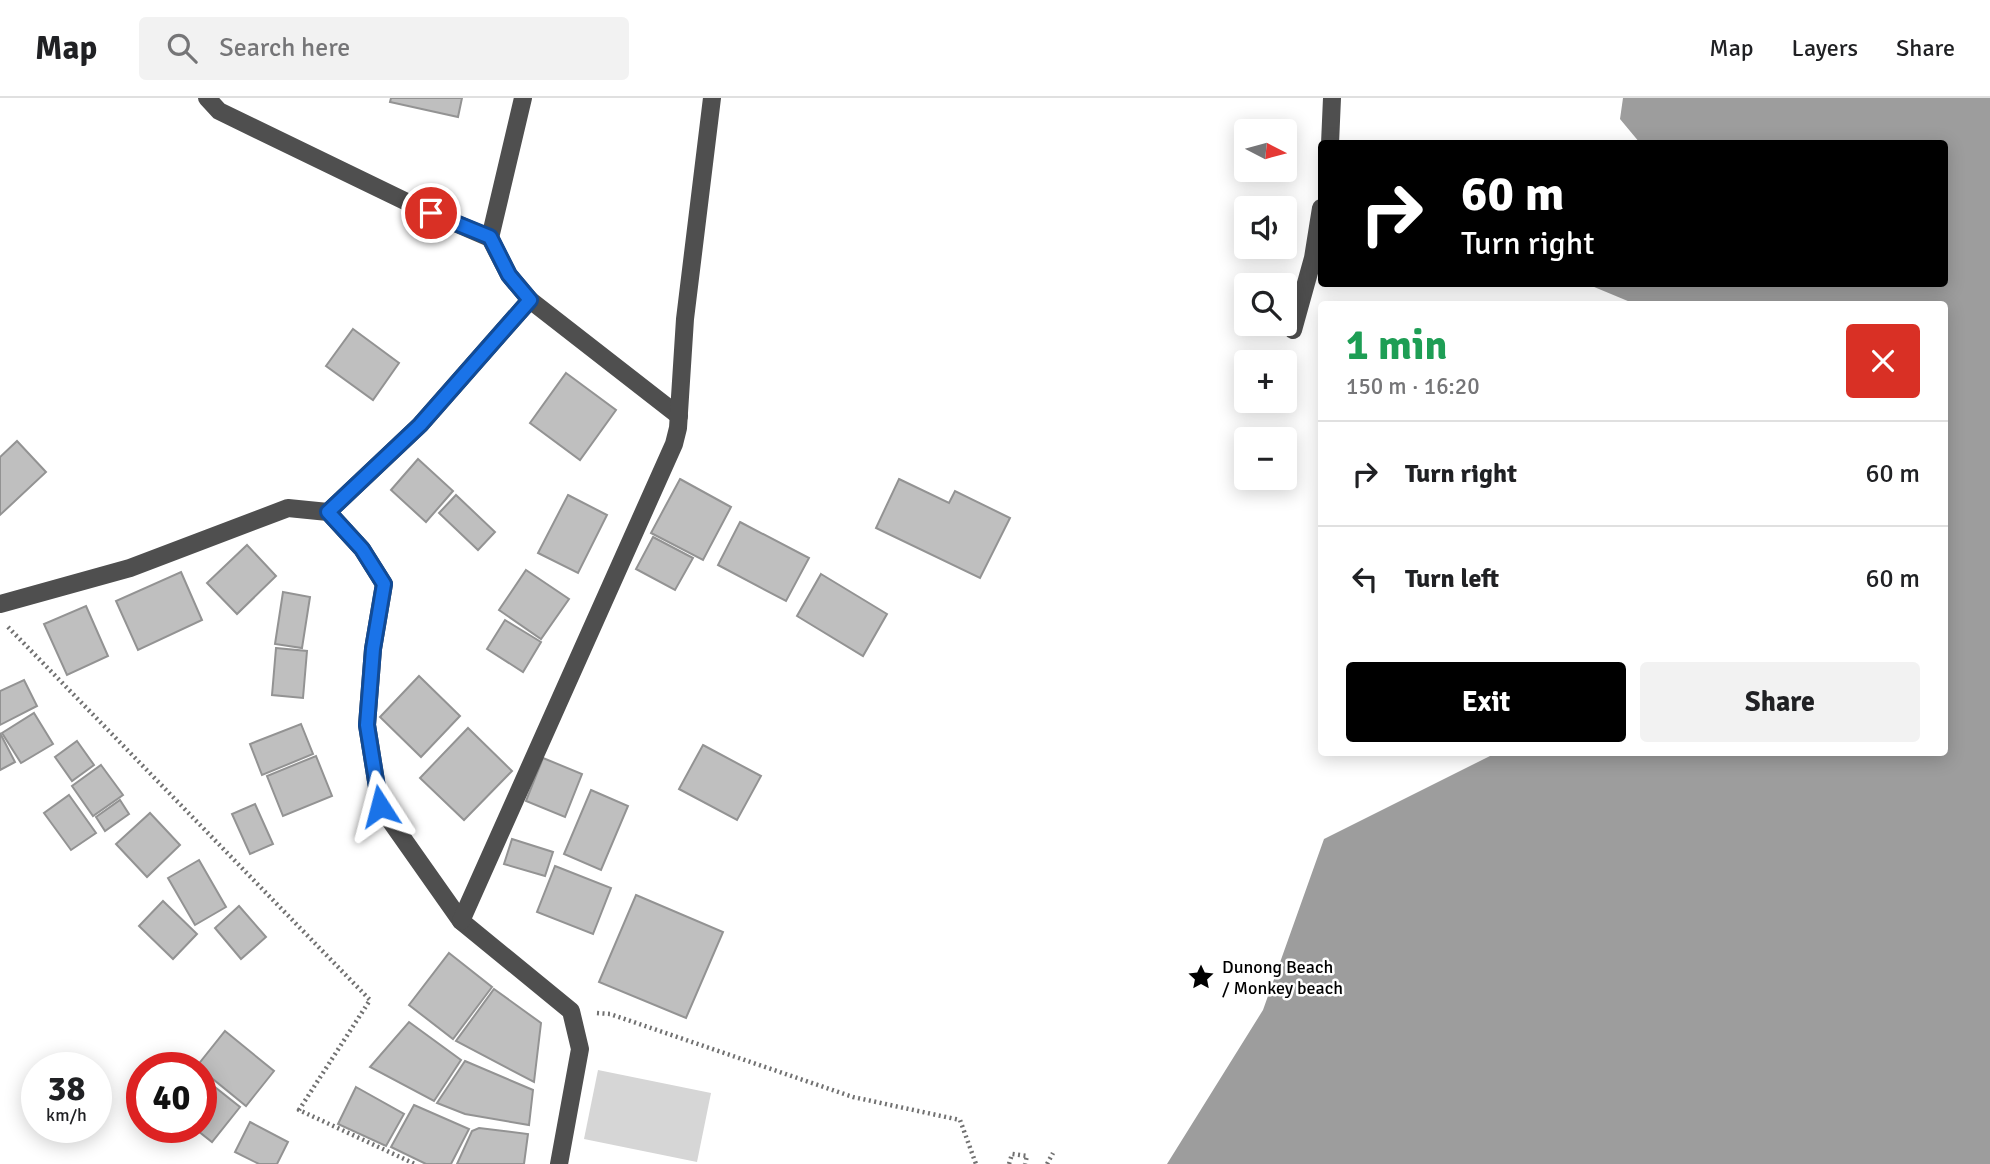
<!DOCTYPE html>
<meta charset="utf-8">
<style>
body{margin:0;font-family:Signika,sans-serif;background:#f2f2f2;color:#202124;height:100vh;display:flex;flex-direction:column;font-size:26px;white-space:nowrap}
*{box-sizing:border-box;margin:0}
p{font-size:23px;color:#757577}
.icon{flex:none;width:38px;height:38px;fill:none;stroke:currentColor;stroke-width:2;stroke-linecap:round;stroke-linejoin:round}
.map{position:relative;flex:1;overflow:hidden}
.drawer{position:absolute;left:1318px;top:203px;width:630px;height:455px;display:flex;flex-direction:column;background:#fff;border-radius:7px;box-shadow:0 4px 18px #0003}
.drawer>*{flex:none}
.guide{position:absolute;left:1318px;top:42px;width:630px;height:147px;border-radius:7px;box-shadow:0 4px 18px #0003;background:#000;color:#fff;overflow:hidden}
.needle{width:46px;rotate:96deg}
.fabs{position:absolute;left:1234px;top:21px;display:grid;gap:14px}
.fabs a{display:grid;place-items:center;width:63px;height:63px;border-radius:7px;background:#fff;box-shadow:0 4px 18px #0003;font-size:35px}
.speed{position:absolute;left:21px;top:954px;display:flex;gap:14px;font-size:35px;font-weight:700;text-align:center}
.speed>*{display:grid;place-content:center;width:91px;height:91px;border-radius:50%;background:#fff;box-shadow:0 4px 18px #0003;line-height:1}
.speed small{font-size:18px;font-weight:400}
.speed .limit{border:10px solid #d22;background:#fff;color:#111}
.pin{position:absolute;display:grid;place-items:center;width:60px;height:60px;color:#fff;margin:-30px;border:4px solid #fff;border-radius:50%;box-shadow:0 2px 7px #0007}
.me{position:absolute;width:77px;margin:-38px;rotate:351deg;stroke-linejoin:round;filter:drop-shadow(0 0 5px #0008)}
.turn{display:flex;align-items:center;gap:24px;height:147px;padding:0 28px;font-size:32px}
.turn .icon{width:91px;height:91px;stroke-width:2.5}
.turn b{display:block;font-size:49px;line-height:60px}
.round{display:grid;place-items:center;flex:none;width:74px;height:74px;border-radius:7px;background:#f2f2f2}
.headline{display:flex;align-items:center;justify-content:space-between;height:119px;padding:0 28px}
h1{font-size:42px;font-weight:800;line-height:52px;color:#1e9e55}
.cta{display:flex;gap:14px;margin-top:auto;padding:14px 28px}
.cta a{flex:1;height:80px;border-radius:7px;background:#000;color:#fff;font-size:28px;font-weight:800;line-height:80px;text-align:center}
.cta a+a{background:#f2f2f2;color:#202124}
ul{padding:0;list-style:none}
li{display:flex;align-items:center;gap:21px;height:105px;padding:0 28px;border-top:2px solid #e0e0e0}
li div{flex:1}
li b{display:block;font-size:26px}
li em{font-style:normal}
header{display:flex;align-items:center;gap:42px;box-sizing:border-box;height:98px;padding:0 35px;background:#fff;border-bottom:2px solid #e0e0e0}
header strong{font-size:33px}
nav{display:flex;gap:38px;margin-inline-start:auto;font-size:24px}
.search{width:490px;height:63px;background:#f2f2f2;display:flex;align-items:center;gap:18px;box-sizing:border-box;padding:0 24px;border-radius:7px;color:#757577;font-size:26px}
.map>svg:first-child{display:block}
.green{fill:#d6d6d6}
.water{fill:#9d9d9d}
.building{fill:#bfbfbf;stroke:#939393;stroke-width:2}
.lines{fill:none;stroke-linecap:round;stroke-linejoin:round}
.path{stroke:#717171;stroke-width:4.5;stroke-dasharray:2 3.5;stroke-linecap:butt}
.minor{stroke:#4f4f4f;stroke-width:18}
.route-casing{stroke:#114b97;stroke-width:18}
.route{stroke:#1a73e8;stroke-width:12}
.labels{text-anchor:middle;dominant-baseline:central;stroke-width:5;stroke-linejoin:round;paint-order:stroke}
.poi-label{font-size:18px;fill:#000;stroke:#fff;text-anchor:start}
</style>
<header>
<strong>Map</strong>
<div class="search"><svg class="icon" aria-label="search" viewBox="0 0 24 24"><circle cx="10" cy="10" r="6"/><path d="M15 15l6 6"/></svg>Search here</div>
<nav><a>Map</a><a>Layers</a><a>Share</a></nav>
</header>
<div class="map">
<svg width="1990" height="1066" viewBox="0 0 1990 1066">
<rect width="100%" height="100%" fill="#fff"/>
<path class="green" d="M598,972L711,995L697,1064L584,1041Z"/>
<path class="water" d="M1623,0H1990V1066H1167L1263,912L1324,741L1496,655L1944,654V206H1635L1587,186H1944V46L1640,45L1620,21Z"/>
<g class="building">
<path d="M391,0H462L458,19L390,4Z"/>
<path d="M353,231L399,265L373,302L326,268Z"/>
<path d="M566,275L616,312L580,362L530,325Z"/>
<path d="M17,343L46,374L0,417V359Z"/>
<path d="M418,361L453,393L426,424L391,392Z"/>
<path d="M680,381L731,409L703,462L651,435Z"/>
<path d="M899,381L949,405L955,393L1010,420L980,480L876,430Z"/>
<path d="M456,397L495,434L478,452L439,415Z"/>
<path d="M568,397L607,417L578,475L538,455Z"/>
<path d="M740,424L809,460L786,503L718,467Z"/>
<path d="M653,439L693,460L675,492L636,471Z"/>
<path d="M247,447L276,478L237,516L207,485Z"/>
<path d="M526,472L569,501L541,541L499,512Z"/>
<path d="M181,474L202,522L138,552L116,503Z"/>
<path d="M821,476L887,516L863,558L797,518Z"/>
<path d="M283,494L310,499L302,550L275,546Z"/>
<path d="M86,508L108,558L67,577L44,526Z"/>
<path d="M505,522L541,544L523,574L487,551Z"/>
<path d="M276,550L307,553L303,600L272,597Z"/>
<path d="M419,578L460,618L421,659L380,619Z"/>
<path d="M24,582L37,608L0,627V593Z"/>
<path d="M34,615L53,646L21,665L2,635Z"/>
<path d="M301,626L313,656L262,677L250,646Z"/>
<path d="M468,630L512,673L464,722L420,680Z"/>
<path d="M0,635L15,664L0,672Z"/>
<path d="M77,643L94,667L72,683L55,659Z"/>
<path d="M703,647L761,678L737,722L679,691Z"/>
<path d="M316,658L332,698L283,718L267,678Z"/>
<path d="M543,660L582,676L565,719L526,703Z"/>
<path d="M101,667L123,697L93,718L72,688Z"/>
<path d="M591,692L628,708L601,772L564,756Z"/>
<path d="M69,697L96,735L71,752L44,715Z"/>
<path d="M120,702L129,716L105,733L96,719Z"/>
<path d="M255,706L273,746L250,756L232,716Z"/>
<path d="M150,715L180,747L147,779L116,746Z"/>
<path d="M512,741L553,754L545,778L504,766Z"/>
<path d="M199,762L226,809L195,827L168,780Z"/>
<path d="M555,768L611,790L593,836L537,814Z"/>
<path d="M636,797L723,834L686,920L599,884Z"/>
<path d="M163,803L197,836L173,861L139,828Z"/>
<path d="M239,808L266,839L241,861L215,830Z"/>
<path d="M449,855L492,889L453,941L409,907Z"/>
<path d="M494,891L541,925L534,984L456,943Z"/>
<path d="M409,924L461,962L434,1003L370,969Z"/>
<path d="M225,933L274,973L246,1008L197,968Z"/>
<path d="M465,963L533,992L529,1027L465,1016L437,1005Z"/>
<path d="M201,978L240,1009L212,1044L193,1029H201Z"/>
<path d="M356,989L404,1016L386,1048L338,1026Z"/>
<path d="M414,1007L469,1031L451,1066H426L391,1049Z"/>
<path d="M250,1024L288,1044L277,1066H259L235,1054Z"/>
<path d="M479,1030L528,1036L524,1066H457L472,1033Z"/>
</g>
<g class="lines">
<g class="path">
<path d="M8,529L370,902L299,1012L415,1066"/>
<path d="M597,915L610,916L853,999L960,1022L976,1066"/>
<path d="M1009,1066L1012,1056L1027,1058L1025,1066"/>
<path d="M1047,1066L1053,1055"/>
</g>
<g class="minor">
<path d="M207,0L219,13L411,106L490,140L509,177L530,202L679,318"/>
<path d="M1330,46L1332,0"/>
<path d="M490,140L523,0"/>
<path d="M1293,232L1313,160L1321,110"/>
<path d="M328,414L420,327L530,202"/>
<path d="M0,506L130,470L288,410L328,414L362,451L384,486L373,551L367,627L380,708L461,823L571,913L580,951L559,1066"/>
<path d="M461,823L674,346L678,330L685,221L712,0"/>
</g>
</g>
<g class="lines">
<g class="route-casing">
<path id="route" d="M380,708L367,627L373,551L384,486L362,451L328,414L420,327L530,202L509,177L490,139L431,115"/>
</g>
<use href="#route" class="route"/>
</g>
<defs>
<g id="sight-bare" transform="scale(2.1)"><path d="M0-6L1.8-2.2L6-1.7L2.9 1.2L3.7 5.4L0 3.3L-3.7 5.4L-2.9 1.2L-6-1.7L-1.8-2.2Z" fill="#000" stroke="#fff" stroke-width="2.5" paint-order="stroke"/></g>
</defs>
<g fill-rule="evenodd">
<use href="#sight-bare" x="1201" y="879"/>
</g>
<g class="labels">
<g class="poi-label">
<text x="1222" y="869">Dunong Beach<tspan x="1222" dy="21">/ Monkey beach</tspan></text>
</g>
</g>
</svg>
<div class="fabs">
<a><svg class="needle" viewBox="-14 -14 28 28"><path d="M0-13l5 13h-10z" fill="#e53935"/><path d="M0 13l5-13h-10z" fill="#757577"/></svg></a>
<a><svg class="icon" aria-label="sound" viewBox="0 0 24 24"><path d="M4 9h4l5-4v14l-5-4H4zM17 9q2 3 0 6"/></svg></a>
<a><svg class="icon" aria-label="search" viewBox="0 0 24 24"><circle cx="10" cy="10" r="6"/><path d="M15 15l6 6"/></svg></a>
<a>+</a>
<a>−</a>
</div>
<div class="speed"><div>38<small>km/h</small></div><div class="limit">40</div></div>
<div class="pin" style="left:431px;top:115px;background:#d93025"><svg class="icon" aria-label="arrive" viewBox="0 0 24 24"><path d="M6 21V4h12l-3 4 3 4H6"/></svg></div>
<svg class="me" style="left:380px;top:708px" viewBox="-20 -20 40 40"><path d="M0-17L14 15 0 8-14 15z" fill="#1a73e8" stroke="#fff" stroke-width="4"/></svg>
<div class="guide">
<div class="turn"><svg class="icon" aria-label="right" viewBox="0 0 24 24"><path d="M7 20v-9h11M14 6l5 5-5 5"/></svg><div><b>60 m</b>Turn right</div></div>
</div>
<section class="drawer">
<div class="headline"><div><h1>1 min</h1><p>150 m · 16:20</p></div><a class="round" style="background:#d93025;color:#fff"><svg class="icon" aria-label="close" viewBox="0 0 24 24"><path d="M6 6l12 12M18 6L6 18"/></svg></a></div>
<ul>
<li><svg class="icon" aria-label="right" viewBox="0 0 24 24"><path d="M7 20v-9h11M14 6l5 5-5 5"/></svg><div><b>Turn right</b></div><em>60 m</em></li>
<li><svg class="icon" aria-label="left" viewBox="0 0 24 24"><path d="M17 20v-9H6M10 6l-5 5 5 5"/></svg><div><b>Turn left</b></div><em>60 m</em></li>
</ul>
<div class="cta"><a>Exit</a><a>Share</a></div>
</section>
</div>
